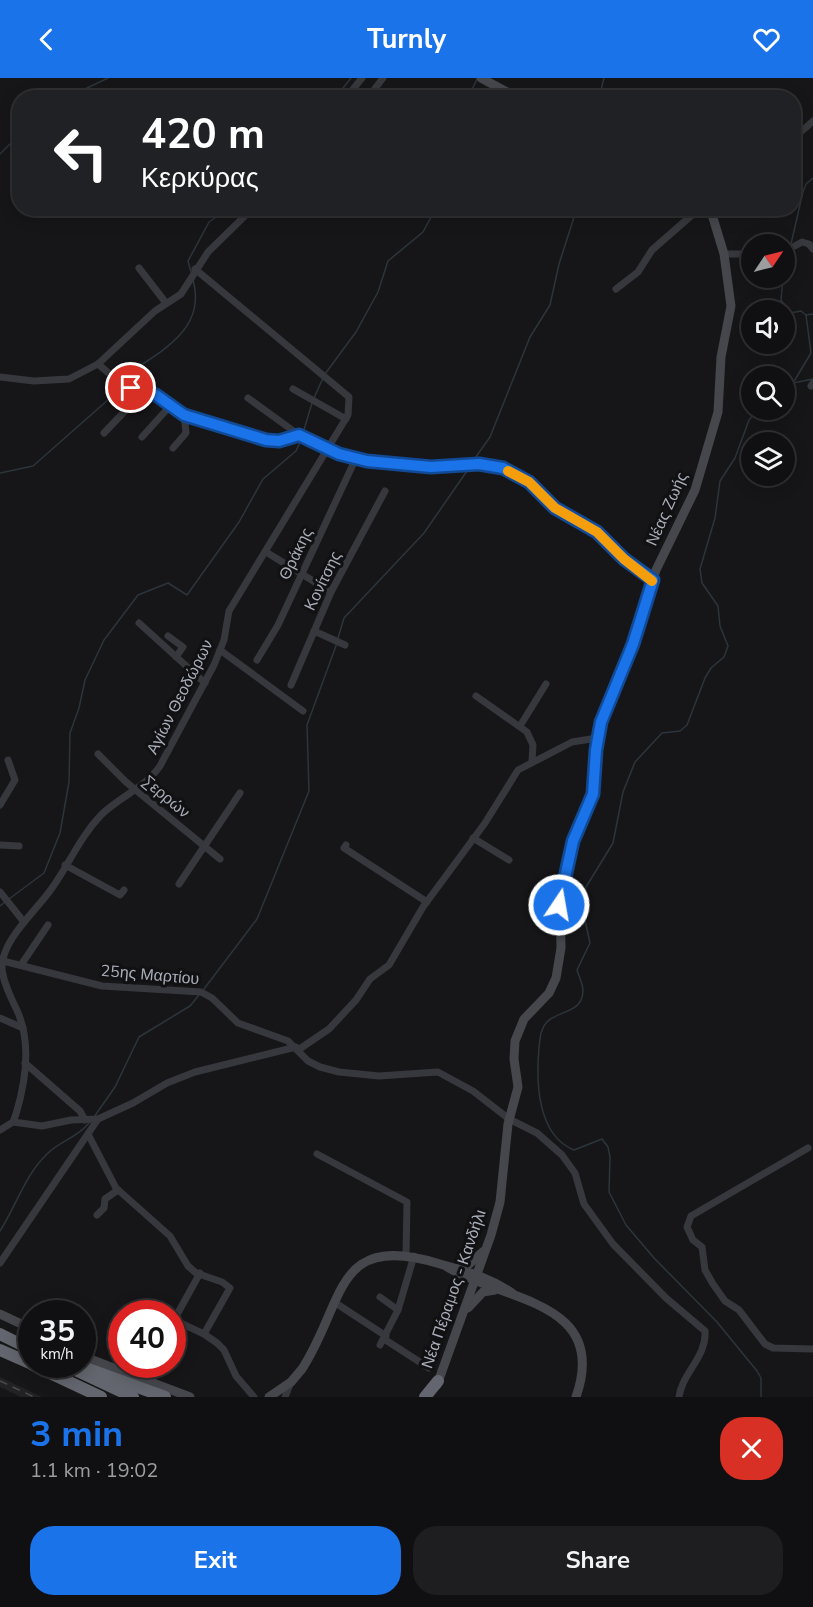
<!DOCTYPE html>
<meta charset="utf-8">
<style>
body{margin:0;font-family:"Nunito Sans",sans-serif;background:#1e1e20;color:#f1f3f6;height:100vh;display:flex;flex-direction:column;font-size:22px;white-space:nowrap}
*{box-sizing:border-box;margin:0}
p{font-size:20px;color:#9c9d9f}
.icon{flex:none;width:33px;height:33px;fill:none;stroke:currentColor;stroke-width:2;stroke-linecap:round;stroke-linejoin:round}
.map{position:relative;height:1319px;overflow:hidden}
.sheet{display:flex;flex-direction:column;background:#101012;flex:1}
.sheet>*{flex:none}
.guide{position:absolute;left:12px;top:12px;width:789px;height:126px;border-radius:24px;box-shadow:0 3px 15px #0003,0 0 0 2px #303032;background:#202124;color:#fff;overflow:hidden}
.needle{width:39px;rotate:55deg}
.fabs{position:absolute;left:741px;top:156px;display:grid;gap:12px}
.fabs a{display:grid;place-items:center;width:54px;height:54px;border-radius:50%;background:#101012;box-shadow:0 3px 15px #0003,0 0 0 2px #303032;font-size:30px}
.speed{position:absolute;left:18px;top:1222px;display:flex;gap:12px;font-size:30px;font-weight:700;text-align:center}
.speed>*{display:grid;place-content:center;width:78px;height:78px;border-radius:50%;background:#101012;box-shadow:0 3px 15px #0003,0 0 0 2px #303032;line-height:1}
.speed small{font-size:15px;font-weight:400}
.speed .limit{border:9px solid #d22;background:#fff;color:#111}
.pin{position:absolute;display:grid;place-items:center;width:51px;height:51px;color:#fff;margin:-26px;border:3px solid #fff;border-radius:50%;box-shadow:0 2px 6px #0007}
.me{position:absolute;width:66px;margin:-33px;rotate:12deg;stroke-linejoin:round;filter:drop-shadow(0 0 4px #0008)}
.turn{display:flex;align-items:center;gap:21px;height:126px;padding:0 30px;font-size:27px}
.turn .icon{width:78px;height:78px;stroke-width:2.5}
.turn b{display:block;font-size:42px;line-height:51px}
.round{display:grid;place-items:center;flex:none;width:63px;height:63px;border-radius:24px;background:#1e1e20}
.headline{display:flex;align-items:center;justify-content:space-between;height:102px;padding:0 30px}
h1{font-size:36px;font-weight:700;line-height:45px;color:#1a73e8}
.primary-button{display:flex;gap:12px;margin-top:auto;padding:12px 30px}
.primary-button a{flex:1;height:69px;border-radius:24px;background:#1a73e8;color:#fff;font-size:24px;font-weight:700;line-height:69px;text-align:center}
.primary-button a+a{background:#1e1e20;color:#f1f3f6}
header{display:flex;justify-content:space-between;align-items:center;height:78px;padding:0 30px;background:#1a73e8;color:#fff;font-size:27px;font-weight:700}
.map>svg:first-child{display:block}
.built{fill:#222225}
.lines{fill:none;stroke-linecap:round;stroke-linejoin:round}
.stream{stroke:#2c353c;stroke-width:1.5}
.street{stroke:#37383d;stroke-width:7}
.secondary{stroke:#45474d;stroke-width:9}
.highway{stroke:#63666e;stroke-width:12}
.rail{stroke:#4a4c52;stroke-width:1.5;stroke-dasharray:8 6;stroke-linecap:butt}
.route-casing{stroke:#114b97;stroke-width:15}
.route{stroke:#1a73e8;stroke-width:10}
.slow{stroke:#f59e0b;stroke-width:10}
.labels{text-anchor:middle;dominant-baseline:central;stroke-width:6;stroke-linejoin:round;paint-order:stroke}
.street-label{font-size:16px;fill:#a8adb8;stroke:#111113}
</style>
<header><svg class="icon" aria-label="back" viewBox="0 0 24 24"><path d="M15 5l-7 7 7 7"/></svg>Turnly<svg class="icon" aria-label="heart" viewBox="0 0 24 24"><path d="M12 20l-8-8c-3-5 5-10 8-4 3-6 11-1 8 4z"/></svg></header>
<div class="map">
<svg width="813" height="1319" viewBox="0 0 813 1319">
<rect width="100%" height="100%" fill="#161618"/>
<path class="built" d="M0,1299L42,1319H21L0,1309Z"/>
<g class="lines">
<g class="stream">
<path d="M66,20L108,0"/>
<path d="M335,20L351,0"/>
<path d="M468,20L477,1"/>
<path d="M599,20L604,0"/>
<path d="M0,76L20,56"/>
<path d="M791,166L803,114L806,106L813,100"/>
<path d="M784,191L788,176"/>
<path d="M191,194L188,183L209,144L229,130"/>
<path d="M783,200L781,222L790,235L801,233L806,237L811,275L793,305L784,313"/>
<path d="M806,237L813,236"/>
<path d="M325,296L356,254L378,214L388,183L423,154L436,130"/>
<path d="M121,303L124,298C160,274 207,252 193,202"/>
<path d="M793,305L813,301"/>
<path d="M314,320L323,300"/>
<path d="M757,332L749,342L735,380L720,403L715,440L700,491L702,505L718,528L720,548L728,568L724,579L711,590L705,600L687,647L680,653L662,655L635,684L623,714L613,765L586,809L582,829L590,865L577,892C580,902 586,911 581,922C575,935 556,934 547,944C540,951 540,961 539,970C536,1004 537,1057 574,1072L602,1061L608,1069L610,1079L609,1114L626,1147L654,1180L717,1244L757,1293L761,1300V1319"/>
<path d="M303,355L312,325"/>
<path d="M473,383L490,359L530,259L550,227L559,186L577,130"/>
<path d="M0,395L33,388L109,321L119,307"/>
<path d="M338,560L344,540L424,455L469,390"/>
<path d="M9,821L44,795L60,755L69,704L70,655L79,630L85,602L104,562L138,517L168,505L187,517L239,444L263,401L296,373L301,362"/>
<path d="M0,828L5,824"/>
<path d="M204,911L257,841L309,713L307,647L337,565"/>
<path d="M94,1039L115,1009L139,959L190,928L199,917"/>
<path d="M0,1153C16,1128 25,1097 47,1076C60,1063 77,1060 89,1045"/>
</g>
<g class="street">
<path d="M346,20L362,0"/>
<path d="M368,20L383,0"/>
<path d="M794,60L813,43"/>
<path d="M784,174L802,164L809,166L813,171"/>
<path d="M724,176H752"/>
<path d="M139,190L166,225"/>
<path d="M616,211L638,194L652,172L700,130"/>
<path d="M98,286L118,303L131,311L156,317L178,335L266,362L278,363L299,357L339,376L367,383L431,389L479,386L503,390L529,404L555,430L597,454L624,481L653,502"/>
<path d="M0,299L34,303L69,301L98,286L155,233L181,216L208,174L253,130"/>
<path d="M811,308L813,305"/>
<path d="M293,311L346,341"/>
<path d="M248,320L299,357"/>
<path d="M104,355L144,313"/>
<path d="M142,359L170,328"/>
<path d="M173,370L186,355L184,337"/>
<path d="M266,474L331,514"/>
<path d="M139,545L205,605"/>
<path d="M314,553L345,567"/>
<path d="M168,558L183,569L176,579"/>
<path d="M220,572L303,633"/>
<path d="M257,582L278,547L356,380"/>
<path d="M291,607L331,514L385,413"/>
<path d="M476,618L527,654L533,667L532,683"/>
<path d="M520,648L546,606"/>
<path d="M98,676L126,704L220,781"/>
<path d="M0,727L15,702L8,682"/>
<path d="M473,760L509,782"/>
<path d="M0,767L19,768"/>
<path d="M346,767L344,770L427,824"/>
<path d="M65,787L120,817L124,812"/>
<path d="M179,806L240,715"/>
<path d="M0,814L24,844"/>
<path d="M3,883L102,908L201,914L212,920L238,945L288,963L308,983L320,989L339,994L379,998L438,994L473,1013L509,1041L537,1055L562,1077L575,1095L584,1126L613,1166L666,1220L705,1253C707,1279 682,1295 679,1319"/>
<path d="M21,887L48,847"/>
<path d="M0,940L23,950"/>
<path d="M298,972L329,951L356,922L370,901L389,887L423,829L485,745L518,692L572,664L597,660"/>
<path d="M25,985L80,1033L85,1042"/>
<path d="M13,1044L42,1048L71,1042L98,1041L133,1025L167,1005L195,994L296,969"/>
<path d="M0,1052L13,1044L16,1036C25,1006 31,968 19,937C13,923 3,906 2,890C1,862 38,831 52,810C69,786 80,759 101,737C119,719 145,710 160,688L214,587L224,562L229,533L348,337L349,319L195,191"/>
<path d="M89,1058L116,1110L170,1158L188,1188L196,1195L222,1204L230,1210L204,1256"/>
<path d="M808,1070L691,1138L687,1149L693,1162L702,1169L705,1192L713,1206L725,1223L739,1232L765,1266L773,1270L813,1271"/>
<path d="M317,1076L407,1124L406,1176"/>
<path d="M97,1137L104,1130L105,1121L118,1112"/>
<path d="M0,1185L98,1041"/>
<path d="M200,1195L174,1242L204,1256L217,1265L224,1272L236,1298L254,1319"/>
<path d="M380,1219L398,1232"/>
<path d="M334,1224L386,1258"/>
<path d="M384,1261L429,1290"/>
<path d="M380,1267L398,1232L414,1178"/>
<path d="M285,1319L291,1304"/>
</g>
<g class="secondary">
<path d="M481,0L518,20"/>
<path d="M447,1189C502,1223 610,1222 576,1319"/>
<path d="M459,1190L469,1186L484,1173"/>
<path d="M468,1230L483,1214L495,1212"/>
<path d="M0,1236L32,1251"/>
<path d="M82,1278L190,1319"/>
<path d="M437,1307L491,1157L500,1124L508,1046L518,1009L514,981L515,963L524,941L549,915L556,900L561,870L560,820L573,763L593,716L596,672L601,644L633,565L656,492L695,412L718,334L721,279L731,228L724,176L710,130"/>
<path d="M269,1319L291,1304L302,1291C346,1223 333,1153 440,1186C467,1194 489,1199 512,1215"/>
</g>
<g class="highway">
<path d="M0,1256L32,1272"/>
<path d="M0,1272L32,1286"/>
<path d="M33,1287L101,1319"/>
<path d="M65,1287L133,1319"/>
<path d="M77,1287L165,1319"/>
<path d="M425,1319L438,1303"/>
</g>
<path class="rail" d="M0,1303L34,1319"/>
</g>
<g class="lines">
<g class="route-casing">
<path id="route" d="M131,310L156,317L184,337L266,362L279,363L299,357L339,376L367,383L431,389L479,386L503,390L529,404L555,430L597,454L624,481L653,502L633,566L601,644L596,672L593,716L573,763L559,827"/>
</g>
<use href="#route" class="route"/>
<path class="slow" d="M508,393L529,404L555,430L597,454L624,481L652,503"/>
</g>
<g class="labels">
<g class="street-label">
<text transform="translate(667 431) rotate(-66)">Νέας Ζωής</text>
<text transform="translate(296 476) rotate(-64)">Θράκης</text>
<text transform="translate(323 503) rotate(-64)">Κονίτσης</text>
<text transform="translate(180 619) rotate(-63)">Αγίων Θεοδώρων</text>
<text transform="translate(166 719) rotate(40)">Σερρών</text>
<text transform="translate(150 897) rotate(5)">25ης Μαρτίου</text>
<text transform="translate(454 1211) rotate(-71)">Νέα Πέραμος - Κανδήλι</text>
</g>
</g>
</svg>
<div class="fabs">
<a><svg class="needle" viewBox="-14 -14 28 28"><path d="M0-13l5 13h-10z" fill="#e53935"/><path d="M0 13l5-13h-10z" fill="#9c9d9f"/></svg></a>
<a><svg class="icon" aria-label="sound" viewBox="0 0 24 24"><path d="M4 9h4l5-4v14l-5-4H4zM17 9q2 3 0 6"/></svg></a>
<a><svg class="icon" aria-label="search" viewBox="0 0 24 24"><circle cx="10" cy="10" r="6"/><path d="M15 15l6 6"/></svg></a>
<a><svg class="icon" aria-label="layers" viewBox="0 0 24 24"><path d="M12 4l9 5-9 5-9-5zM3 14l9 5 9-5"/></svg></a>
</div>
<div class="speed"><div>35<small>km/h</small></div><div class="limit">40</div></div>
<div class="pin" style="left:131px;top:310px;background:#d93025"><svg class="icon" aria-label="arrive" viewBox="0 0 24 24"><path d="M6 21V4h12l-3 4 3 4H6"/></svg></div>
<svg class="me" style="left:559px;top:827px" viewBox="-20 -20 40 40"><circle r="17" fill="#1a73e8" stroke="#fff" stroke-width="3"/><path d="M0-11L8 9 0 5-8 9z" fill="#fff"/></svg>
<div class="guide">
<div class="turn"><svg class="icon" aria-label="left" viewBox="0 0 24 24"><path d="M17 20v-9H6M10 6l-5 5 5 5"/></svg><div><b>420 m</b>Κερκύρας</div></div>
</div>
</div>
<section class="sheet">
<div class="headline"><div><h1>3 min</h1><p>1.1 km · 19:02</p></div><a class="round" style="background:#d93025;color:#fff"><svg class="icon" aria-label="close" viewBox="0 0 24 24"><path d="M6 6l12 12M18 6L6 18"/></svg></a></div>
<div class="primary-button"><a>Exit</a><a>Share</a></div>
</section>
